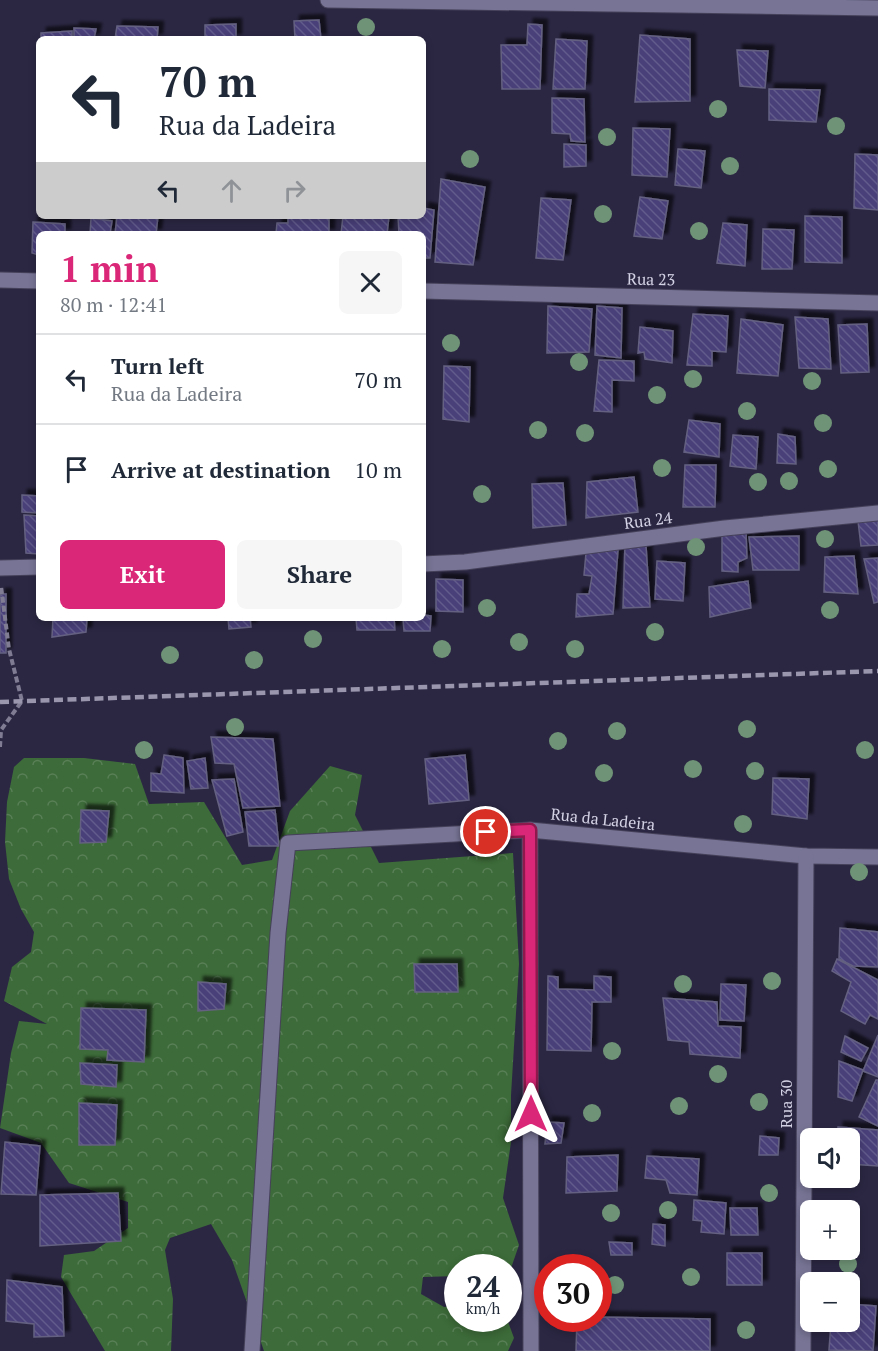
<!DOCTYPE html>
<meta charset="utf-8">
<style>
body{margin:0;font-family:"PT Serif",serif;background:#f6f6f7;color:#1f2937;height:100vh;display:flex;flex-direction:column;font-size:22px;white-space:nowrap}
*{box-sizing:border-box;margin:0}
p{font-size:20px;color:#747a83}
.icon{flex:none;width:33px;height:33px;fill:none;stroke:currentColor;stroke-width:2;stroke-linecap:round;stroke-linejoin:round}
.map{position:relative;flex:1;overflow:hidden}
.panel{position:absolute;left:36px;top:231px;width:390px;height:390px;display:flex;flex-direction:column;background:#fff;border-radius:9px;box-shadow:0 3px 9px #0003}
.panel>*{flex:none}
.banner{position:absolute;left:36px;top:36px;width:390px;height:183px;border-radius:9px;box-shadow:0 3px 9px #0003;background:#fff;color:#1f2937;overflow:hidden}
.fabs{position:absolute;left:800px;top:1128px;display:grid;gap:12px}
.fabs a{display:grid;place-items:center;width:60px;height:60px;border-radius:9px;background:#fff;box-shadow:0 3px 9px #0003;font-size:30px}
.speed{position:absolute;left:444px;top:1254px;display:flex;gap:12px;font-size:30px;font-weight:700;text-align:center}
.speed>*{display:grid;place-content:center;width:78px;height:78px;border-radius:50%;background:#fff;box-shadow:0 3px 9px #0003;line-height:1}
.speed small{font-size:15px;font-weight:400}
.speed .limit{border:9px solid #d22;background:#fff;color:#111}
.pin{position:absolute;display:grid;place-items:center;width:51px;height:51px;color:#fff;margin:-26px;border:3px solid #fff;border-radius:50%;box-shadow:0 2px 6px #0007}
.me{position:absolute;width:66px;margin:-33px;rotate:0deg;stroke-linejoin:round;filter:drop-shadow(0 0 4px #0008)}
.turn{display:flex;align-items:center;gap:21px;height:126px;padding:0 24px;font-size:27px}
.turn .icon{width:78px;height:78px;stroke-width:2.5}
.turn b{display:block;font-size:42px;line-height:51px}
.lanes{display:flex;align-items:center;height:57px;padding:0 24px;background:#0003;justify-content:center;gap:30px;direction:ltr}
.lanes .off{opacity:.35}
.round{display:grid;place-items:center;flex:none;width:63px;height:63px;border-radius:9px;background:#f6f6f7}
.overview{display:flex;align-items:center;justify-content:space-between;height:102px;padding:0 24px}
h1{font-size:36px;font-weight:800;line-height:45px;color:#db2777}
.cta{display:flex;gap:12px;margin-top:auto;padding:12px 24px}
.cta a{flex:1;height:69px;border-radius:9px;background:#db2777;color:#fff;font-size:24px;font-weight:800;line-height:69px;text-align:center}
.cta a+a{background:#f6f6f7;color:#1f2937}
ul{padding:0;list-style:none}
li{display:flex;align-items:center;gap:18px;height:90px;padding:0 24px;border-top:2px solid #e0e1e3}
li div{flex:1}
li b{display:block;font-size:22px}
li em{font-style:normal}
.map>svg:first-child{display:block}
.forest{fill:url(#forest-crowns)}
.building{fill:url(#building-back-hatch);stroke:#646181;stroke-width:1.5;filter:url(#shadow)}
.lines{fill:none;stroke-linecap:round;stroke-linejoin:round}
.minor-casing{stroke:#46415a;stroke-width:17}
.path{stroke:#7f7c94;stroke-width:4;stroke-dasharray:6 3;stroke-linecap:butt}
.minor{stroke:#777495;stroke-width:15}
.rail{stroke:#9996ad;stroke-width:4.5;stroke-dasharray:9 4.5;stroke-linecap:butt}
.tree{fill:#6f9376}
.route-casing{stroke:#8e194d;stroke-width:15}
.route{stroke:#db2777;stroke-width:10}
.labels{text-anchor:middle;dominant-baseline:central;stroke-width:4.5;stroke-linejoin:round;paint-order:stroke}
.street-label{font-size:16px;fill:#d3d1e4;stroke:#2b2743}
</style>
<div class="map">
<svg width="878" height="1351" viewBox="0 0 878 1351">
<defs>
<pattern id="forest-crowns" width="20" height="18" patternUnits="userSpaceOnUse" patternTransform="scale(1.5)"><rect width="20" height="18" fill="#3d6b39"/><path d="M2 6a3 3 0 1 1 6 0M12 15a3 3 0 1 1 6 0" fill="none" stroke="#587f56"/></pattern>
<pattern id="building-back-hatch" width="6" height="6" patternUnits="userSpaceOnUse" patternTransform="scale(1.5)"><rect width="6" height="6" fill="#494079"/><path d="M-1 5l2 2M0 0l6 6M5-1l2 2" fill="none" stroke="#625b8c"/></pattern>
<filter id="shadow"><feDropShadow dx="5.5" dy="-5.5" stdDeviation="1.5" flood-color="#0009"/></filter>
</defs>
<rect width="100%" height="100%" fill="#2b2743"/>
<path class="forest" d="M24,758H84L135,764L149,804L204,802L242,865L272,860L290,811L330,766L362,775L355,815L379,863L513,853L519,964L511,1095V1142L503,1198L519,1245L510,1271L508,1268H458L457,1276L423,1277L421,1294L444,1307L457,1306L458,1318L507,1319L514,1338L508,1351H264L232,1260L211,1224L170,1238L165,1250L173,1299L171,1351H105L61,1277L64,1255L94,1251L128,1228V1202L69,1183L41,1143L0,1128L11,1053L19,1021L47,1024L4,1001L12,967L31,952L34,932L21,909L9,879L5,842L7,802L14,767Z"/>
<g class="building">
<path d="M319,20L321,39H295L294,21Z"/>
<path d="M236,24V39H205V25Z"/>
<path d="M528,24L542,25L540,89H502L501,45H527Z"/>
<path d="M117,26L158,27L157,39H115Z"/>
<path d="M74,28L96,29L94,39H74Z"/>
<path d="M72,31V39H41V33Z"/>
<path d="M640,35L690,39V101L635,102Z"/>
<path d="M556,39L587,41L585,89H553Z"/>
<path d="M737,50L768,51L765,88L740,86Z"/>
<path d="M769,89L820,90L816,122L769,120Z"/>
<path d="M552,98L584,99L585,142L571,141L570,134L552,133Z"/>
<path d="M633,128L670,129L667,177L632,175Z"/>
<path d="M564,144L586,145V166L564,167Z"/>
<path d="M678,149L705,151L701,188L675,185Z"/>
<path d="M855,154L878,155V210L854,208Z"/>
<path d="M441,179L485,187L473,265L435,262Z"/>
<path d="M640,197L668,201L662,239L634,236Z"/>
<path d="M541,198L571,200L563,260L536,258Z"/>
<path d="M423,208L434,210L430,258H423V234H399L398,216H423Z"/>
<path d="M117,216H158L156,234H115Z"/>
<path d="M288,216H329V234H276L277,223H288Z"/>
<path d="M343,216H389L387,234H341Z"/>
<path d="M805,216L842,217V263L805,262Z"/>
<path d="M91,218L112,221L110,234H90Z"/>
<path d="M33,222L65,224V234H39V255L32,253Z"/>
<path d="M723,223L747,225L745,266L717,263Z"/>
<path d="M763,229L794,230L792,269H762Z"/>
<path d="M548,306L592,309L589,352L547,353Z"/>
<path d="M597,306L622,308L621,358L595,355Z"/>
<path d="M693,314L728,316L726,352L712,351V366L687,365Z"/>
<path d="M795,317L828,319L831,369L799,368Z"/>
<path d="M741,319L783,325L778,376L737,373Z"/>
<path d="M867,324L869,372L841,373L838,325Z"/>
<path d="M640,327L673,331L672,363L645,359L644,352L638,353Z"/>
<path d="M599,360L634,361V381L612,380V412L594,411Z"/>
<path d="M444,366L470,367L469,422L443,419Z"/>
<path d="M689,420L720,424L719,457L684,452Z"/>
<path d="M778,434L795,437L796,464L777,463Z"/>
<path d="M733,435L758,437L756,469L730,466Z"/>
<path d="M685,465H716L715,507H683Z"/>
<path d="M634,477L638,512L586,518L587,482Z"/>
<path d="M563,483L566,525L533,528L532,484Z"/>
<path d="M22,495L39,496V513L22,512Z"/>
<path d="M24,515L39,516V554L26,553Z"/>
<path d="M878,520V545L861,546L858,521Z"/>
<path d="M746,532L747,558L738,562V572L722,571V533Z"/>
<path d="M799,536V570H753L749,537Z"/>
<path d="M625,545L646,546L650,607L623,608Z"/>
<path d="M618,550L613,614L576,617L577,594H589L592,576L584,575L586,553Z"/>
<path d="M854,556L858,594L824,592L825,557Z"/>
<path d="M878,558V602L874,603L864,559Z"/>
<path d="M657,561L685,563L683,601L655,599Z"/>
<path d="M436,579L463,580V612L436,611Z"/>
<path d="M748,581L751,608L710,617L709,587Z"/>
<rect x="0" y="594" width="6" height="59"/>
<path d="M423,615L431,616L430,631H404L403,618H423Z"/>
<path d="M53,618H87L86,632L52,637Z"/>
<path d="M228,618H250L251,627L229,629Z"/>
<path d="M356,618H394L395,630H357Z"/>
<path d="M211,737L273,739L280,806L243,808L234,764L215,763Z"/>
<path d="M164,755L183,758L184,793L151,791V773L161,774Z"/>
<path d="M465,755L469,800L429,804L425,759Z"/>
<path d="M205,758L208,788L191,789L187,761Z"/>
<path d="M773,778L809,779L807,819L772,814Z"/>
<path d="M234,779L243,832L227,836L212,780Z"/>
<path d="M81,810L109,811L106,842L80,843Z"/>
<path d="M275,810L279,846H249L245,812Z"/>
<path d="M840,928L878,932V967L853,966L839,959Z"/>
<path d="M837,959L878,980V1019L870,1015L865,1024L841,1011L851,982L832,971Z"/>
<path d="M414,964H457L458,992H415Z"/>
<path d="M548,976L558,977V989L594,990V976L611,977V1002H592L591,1051L547,1050Z"/>
<path d="M198,982L226,984L224,1009L198,1011Z"/>
<path d="M721,984L746,985L744,1021L720,1020Z"/>
<path d="M663,998L717,1002L718,1026L741,1027L740,1058L690,1054L689,1042L668,1040Z"/>
<path d="M81,1008L146,1010L144,1062L107,1060L108,1050L80,1049Z"/>
<path d="M878,1035V1077L863,1071Z"/>
<path d="M845,1036L868,1048L861,1061L841,1052Z"/>
<path d="M839,1061L863,1070L852,1101L838,1097Z"/>
<path d="M80,1063L117,1065L116,1087L81,1084Z"/>
<path d="M876,1080H878V1126L859,1117Z"/>
<path d="M79,1103L117,1105L115,1145H79Z"/>
<path d="M547,1122L564,1123L561,1143L545,1144Z"/>
<path d="M838,1127L878,1130V1166L849,1164V1138H837Z"/>
<path d="M760,1136L779,1138L778,1155H759Z"/>
<path d="M5,1142L40,1146L36,1195L1,1194Z"/>
<path d="M618,1155L617,1191L566,1193L567,1157Z"/>
<path d="M647,1156L699,1159L697,1195L670,1193L666,1180L645,1178Z"/>
<path d="M118,1193L121,1241L40,1246V1195Z"/>
<path d="M694,1200L726,1203L724,1234L701,1232L702,1221L693,1220Z"/>
<path d="M730,1208H757L758,1235H731Z"/>
<path d="M653,1224L665,1225V1246L652,1244Z"/>
<path d="M609,1242L632,1243V1255H611Z"/>
<rect x="727" y="1253" width="35" height="32"/>
<path d="M7,1280L62,1287L64,1336L34,1337V1324L6,1321Z"/>
<path d="M849,1304L876,1306L873,1351L829,1350L831,1322H849Z"/>
<path d="M598,1317L710,1319V1351H576L577,1318Z"/>
</g>
<g class="lines">
<g class="minor-casing">
<g id="minor">
<path d="M328,0L878,8"/>
<path d="M0,280L39,281"/>
<path d="M423,291L878,303"/>
<path d="M423,564L465,562L725,528L878,513"/>
<path d="M0,568L39,567"/>
<path d="M530,830L531,1351"/>
<path d="M252,1351L278,933L288,843L530,830L806,856L878,857"/>
<path d="M803,1351L806,856"/>
</g>
</g>
<path class="path" d="M0,747L1,730L22,701L9,649L1,586"/>
<use href="#minor" class="minor"/>
<path class="rail" d="M0,702L878,671"/>
</g>
<g class="tree">
<circle cx="366" cy="27" r="9"/>
<circle cx="718" cy="109" r="9"/>
<circle cx="836" cy="126" r="9"/>
<circle cx="607" cy="137" r="9"/>
<circle cx="470" cy="159" r="9"/>
<circle cx="730" cy="166" r="9"/>
<circle cx="603" cy="214" r="9"/>
<circle cx="699" cy="231" r="9"/>
<circle cx="451" cy="343" r="9"/>
<circle cx="579" cy="362" r="9"/>
<circle cx="693" cy="379" r="9"/>
<circle cx="812" cy="381" r="9"/>
<circle cx="657" cy="395" r="9"/>
<circle cx="747" cy="411" r="9"/>
<circle cx="823" cy="423" r="9"/>
<circle cx="538" cy="430" r="9"/>
<circle cx="585" cy="433" r="9"/>
<circle cx="662" cy="468" r="9"/>
<circle cx="828" cy="469" r="9"/>
<circle cx="789" cy="481" r="9"/>
<circle cx="758" cy="482" r="9"/>
<circle cx="482" cy="494" r="9"/>
<circle cx="825" cy="539" r="9"/>
<circle cx="696" cy="547" r="9"/>
<circle cx="487" cy="608" r="9"/>
<circle cx="830" cy="610" r="9"/>
<circle cx="655" cy="632" r="9"/>
<circle cx="313" cy="639" r="9"/>
<circle cx="519" cy="642" r="9"/>
<circle cx="442" cy="649" r="9"/>
<circle cx="575" cy="649" r="9"/>
<circle cx="170" cy="655" r="9"/>
<circle cx="254" cy="660" r="9"/>
<circle cx="235" cy="727" r="9"/>
<circle cx="747" cy="729" r="9"/>
<circle cx="617" cy="731" r="9"/>
<circle cx="558" cy="741" r="9"/>
<circle cx="144" cy="750" r="9"/>
<circle cx="865" cy="750" r="9"/>
<circle cx="693" cy="769" r="9"/>
<circle cx="755" cy="771" r="9"/>
<circle cx="604" cy="773" r="9"/>
<circle cx="743" cy="824" r="9"/>
<circle cx="859" cy="872" r="9"/>
<circle cx="772" cy="981" r="9"/>
<circle cx="683" cy="984" r="9"/>
<circle cx="612" cy="1051" r="9"/>
<circle cx="718" cy="1074" r="9"/>
<circle cx="759" cy="1102" r="9"/>
<circle cx="679" cy="1106" r="9"/>
<circle cx="592" cy="1113" r="9"/>
<circle cx="769" cy="1193" r="9"/>
<circle cx="668" cy="1210" r="9"/>
<circle cx="611" cy="1213" r="9"/>
<circle cx="848" cy="1264" r="9"/>
<circle cx="691" cy="1277" r="9"/>
<circle cx="615" cy="1285" r="9"/>
<circle cx="746" cy="1330" r="9"/>
</g>
<g class="lines">
<g class="route-casing">
<path id="route" d="M486,832L530,830L531,1114"/>
</g>
<use href="#route" class="route"/>
</g>
<g class="labels">
<g class="street-label">
<text transform="translate(651 279) rotate(1)">Rua 23</text>
<text transform="translate(648 520) rotate(-7)">Rua 24</text>
<text transform="translate(603 819) rotate(6)">Rua da Ladeira</text>
<text transform="translate(786 1104) rotate(-90)">Rua 30</text>
</g>
</g>
</svg>
<div class="fabs">
<a><svg class="icon" aria-label="sound" viewBox="0 0 24 24"><path d="M4 9h4l5-4v14l-5-4H4zM17 9q2 3 0 6"/></svg></a>
<a>+</a>
<a>−</a>
</div>
<div class="speed"><div>24<small>km/h</small></div><div class="limit">30</div></div>
<div class="pin" style="left:486px;top:832px;background:#d93025"><svg class="icon" aria-label="arrive" viewBox="0 0 24 24"><path d="M6 21V4h12l-3 4 3 4H6"/></svg></div>
<svg class="me" style="left:531px;top:1114px" viewBox="-20 -20 40 40"><path d="M0-17L14 15 0 8-14 15z" fill="#db2777" stroke="#fff" stroke-width="4"/></svg>
<div class="banner">
<div class="turn"><svg class="icon" aria-label="left" viewBox="0 0 24 24"><path d="M17 20v-9H6M10 6l-5 5 5 5"/></svg><div><b>70 m</b>Rua da Ladeira</div></div>
<div class="lanes"><svg class="icon" aria-label="left" viewBox="0 0 24 24"><path d="M17 20v-9H6M10 6l-5 5 5 5"/></svg><svg class="icon off" aria-label="ahead" viewBox="0 0 24 24"><path d="M12 20V5M6 11l6-6 6 6"/></svg><svg class="icon off" aria-label="right" viewBox="0 0 24 24"><path d="M7 20v-9h11M14 6l5 5-5 5"/></svg></div>
</div>
<section class="panel">
<div class="overview"><div><h1>1 min</h1><p>80 m · 12:41</p></div><a class="round"><svg class="icon" aria-label="close" viewBox="0 0 24 24"><path d="M6 6l12 12M18 6L6 18"/></svg></a></div>
<ul>
<li><svg class="icon" aria-label="left" viewBox="0 0 24 24"><path d="M17 20v-9H6M10 6l-5 5 5 5"/></svg><div><b>Turn left</b><p>Rua da Ladeira</p></div><em>70 m</em></li>
<li><svg class="icon" aria-label="arrive" viewBox="0 0 24 24"><path d="M6 21V4h12l-3 4 3 4H6"/></svg><div><b>Arrive at destination</b></div><em>10 m</em></li>
</ul>
<div class="cta"><a>Exit</a><a>Share</a></div>
</section>
</div>
